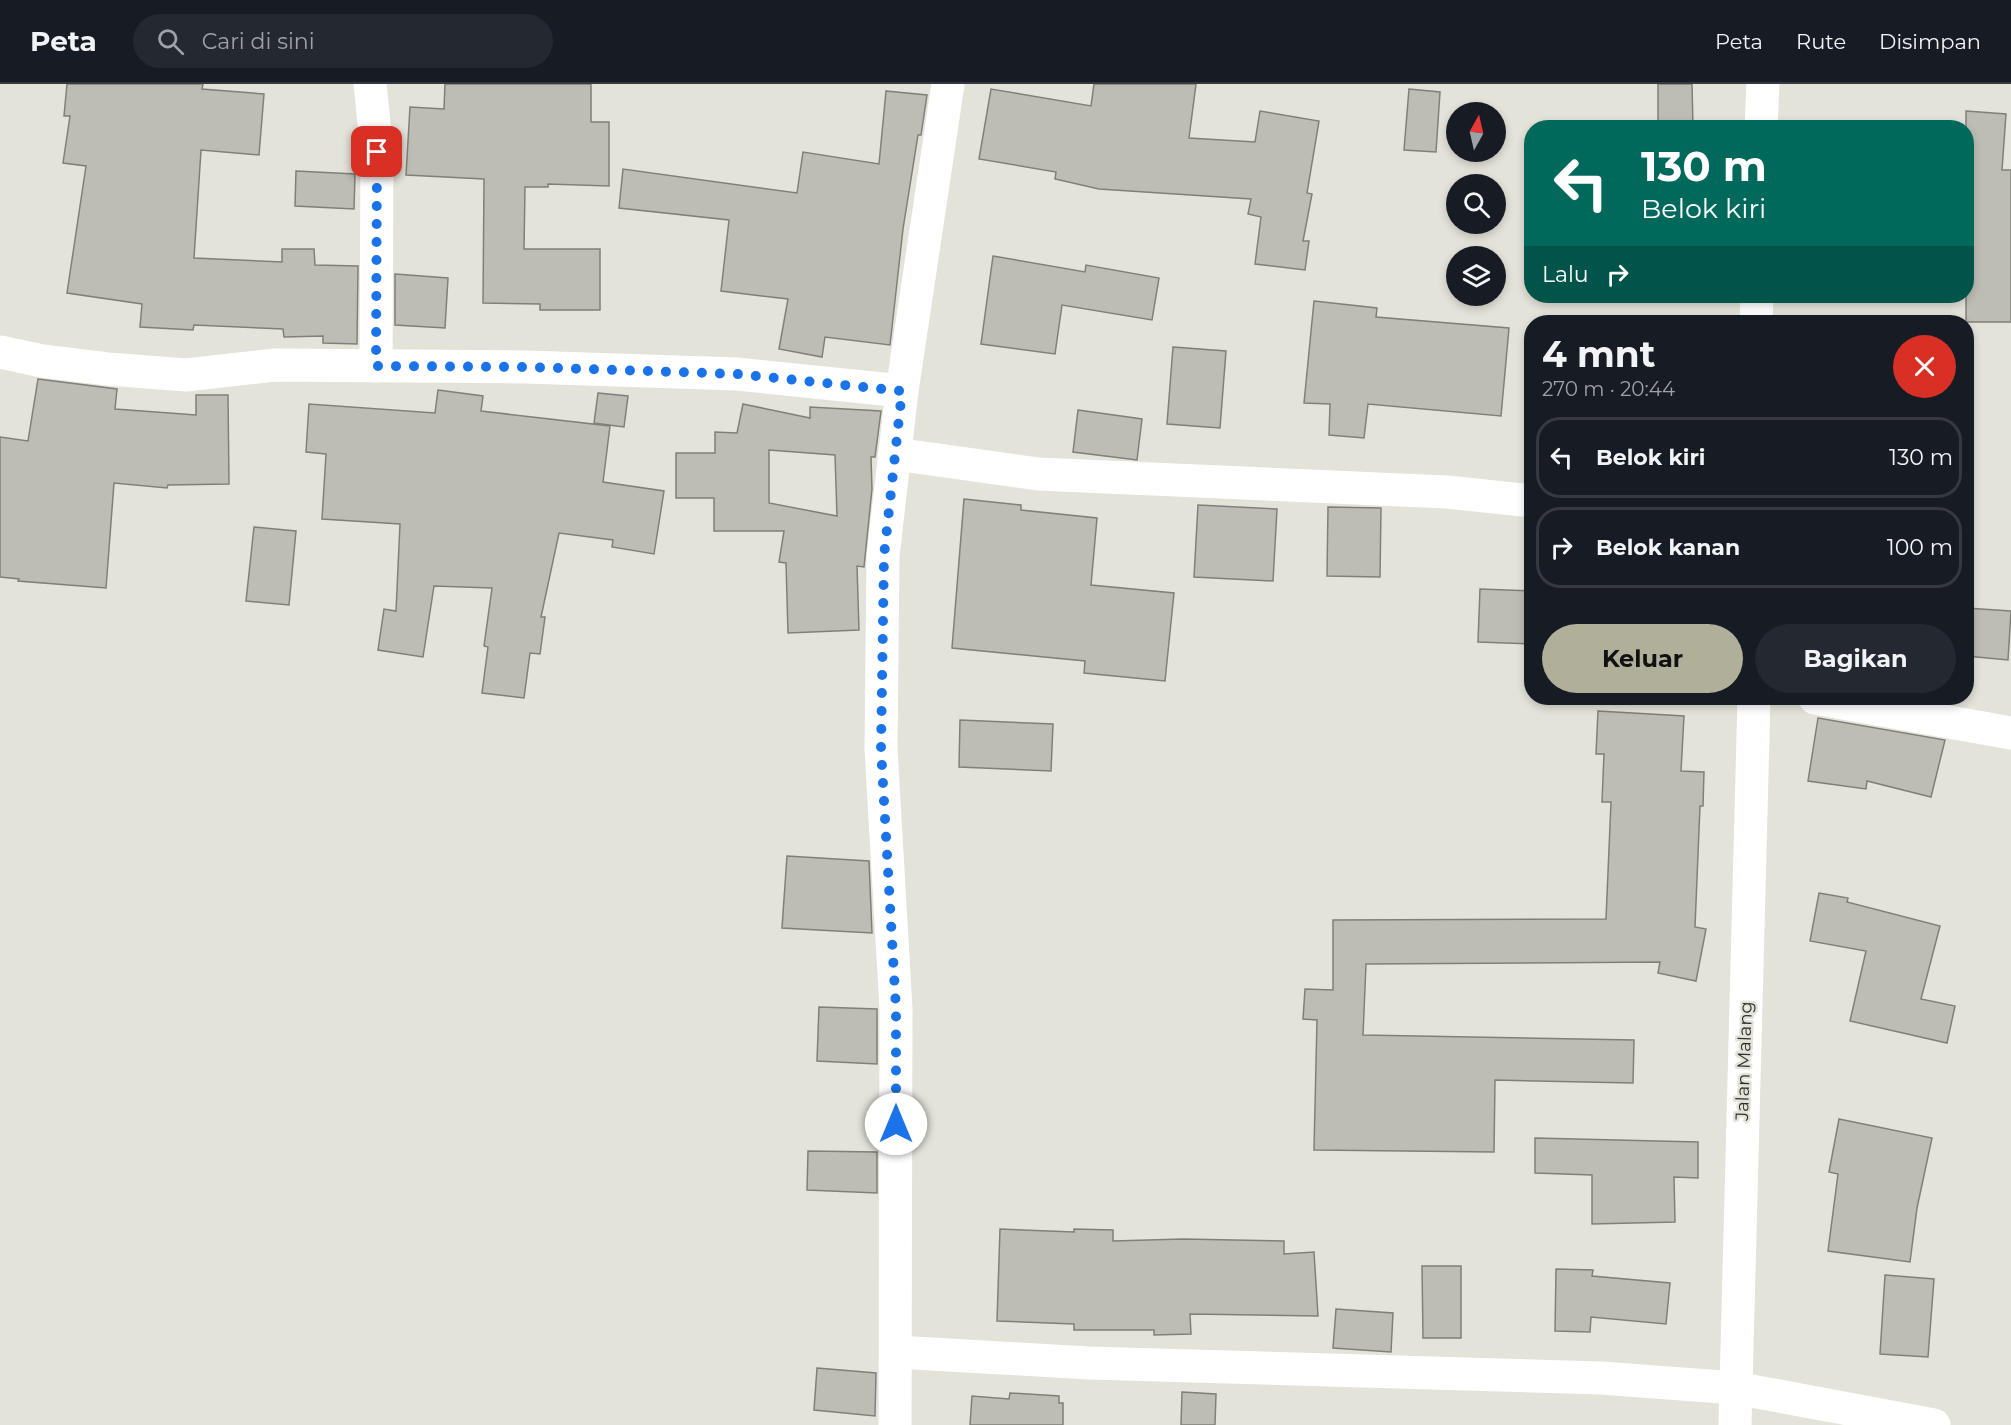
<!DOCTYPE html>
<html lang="id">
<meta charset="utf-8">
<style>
body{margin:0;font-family:Montserrat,sans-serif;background:#242831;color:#f1f3f6;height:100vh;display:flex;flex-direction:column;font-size:22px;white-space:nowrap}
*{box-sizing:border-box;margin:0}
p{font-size:20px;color:#9ea1a6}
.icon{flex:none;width:33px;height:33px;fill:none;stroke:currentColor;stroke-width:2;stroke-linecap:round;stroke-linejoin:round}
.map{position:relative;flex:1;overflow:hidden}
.panel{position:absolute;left:1524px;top:231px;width:450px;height:390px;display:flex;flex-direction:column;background:#171b24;border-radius:24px;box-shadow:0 3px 9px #0003}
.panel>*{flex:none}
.top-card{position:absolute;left:1524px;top:36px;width:450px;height:183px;border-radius:24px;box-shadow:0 3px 9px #0003;background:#00695c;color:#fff;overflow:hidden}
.needle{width:39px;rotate:8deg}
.controls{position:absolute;left:1446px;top:18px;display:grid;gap:12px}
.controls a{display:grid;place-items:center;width:60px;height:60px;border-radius:50%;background:#171b24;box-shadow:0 3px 9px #0003;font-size:30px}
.pin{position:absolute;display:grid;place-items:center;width:51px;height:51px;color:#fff;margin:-26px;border-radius:12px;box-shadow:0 3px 9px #0006}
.me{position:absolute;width:66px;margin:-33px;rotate:0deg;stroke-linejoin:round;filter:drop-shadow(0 0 4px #0008)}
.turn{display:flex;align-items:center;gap:21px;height:126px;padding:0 18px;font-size:27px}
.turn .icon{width:78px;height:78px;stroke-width:2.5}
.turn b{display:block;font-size:42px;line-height:51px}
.then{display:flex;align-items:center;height:57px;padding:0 18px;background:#0003;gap:12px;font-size:22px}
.round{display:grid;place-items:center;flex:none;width:63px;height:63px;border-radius:32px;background:#242831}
.overview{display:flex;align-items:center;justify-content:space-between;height:102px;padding:0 18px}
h1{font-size:36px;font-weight:700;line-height:45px}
.action{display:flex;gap:12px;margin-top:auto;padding:12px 18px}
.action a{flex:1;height:69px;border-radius:36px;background:#b0af9a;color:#111;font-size:24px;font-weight:700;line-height:69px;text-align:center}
.action a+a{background:#242831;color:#f1f3f6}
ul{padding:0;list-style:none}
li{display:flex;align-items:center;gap:18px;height:81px;margin:0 12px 9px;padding:0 6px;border:3px solid #363941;border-radius:24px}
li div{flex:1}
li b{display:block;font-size:22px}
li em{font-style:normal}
header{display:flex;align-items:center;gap:36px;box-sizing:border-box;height:84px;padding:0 30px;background:#171b24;border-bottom:2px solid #363941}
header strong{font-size:28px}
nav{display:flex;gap:33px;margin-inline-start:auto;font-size:21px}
.search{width:420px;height:54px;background:#242831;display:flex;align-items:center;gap:15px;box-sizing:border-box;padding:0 21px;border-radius:33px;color:#9ea1a6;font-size:22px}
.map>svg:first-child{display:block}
.building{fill:#bebdb5;stroke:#818078;stroke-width:1.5;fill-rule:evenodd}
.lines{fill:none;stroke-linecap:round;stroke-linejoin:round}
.minor{stroke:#fff;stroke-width:33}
.major{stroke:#fff;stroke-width:33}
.route{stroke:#1a73e8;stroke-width:10;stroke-dasharray:0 18}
.labels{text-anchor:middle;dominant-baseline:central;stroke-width:5;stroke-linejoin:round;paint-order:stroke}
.street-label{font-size:18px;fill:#2e2e2b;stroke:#e3e3da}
</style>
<header>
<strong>Peta</strong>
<div class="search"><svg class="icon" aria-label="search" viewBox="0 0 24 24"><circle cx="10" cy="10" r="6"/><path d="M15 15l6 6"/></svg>Cari di sini</div>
<nav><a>Peta</a><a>Rute</a><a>Disimpan</a></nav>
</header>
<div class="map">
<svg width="2011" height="1341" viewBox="0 0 2011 1341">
<rect width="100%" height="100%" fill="#e3e3da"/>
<g class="building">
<path d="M67,0H203L202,5L264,10L259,71L201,66L194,174L282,178V165H314L315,181L358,182L357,260L323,259V252L284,253L283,245L194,241L193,246L140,243L142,220L67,209L86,82L63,79L70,32H64Z"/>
<path d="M445,0H591V38H609V102L548,100V103H525L524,165H600V226H540V220L483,219L484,95L406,91L410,23L444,25Z"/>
<path d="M1094,0H1196L1189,54L1255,58L1260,27L1319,37L1307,109L1312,110L1303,157H1309L1305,186L1255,180L1261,133L1248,130L1251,115L1099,105L1055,95L1056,88L979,75L991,5L1091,22Z"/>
<path d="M1658,0H1692L1693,44H1658Z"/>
<path d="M1409,5L1440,8L1436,68L1404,66Z"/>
<path d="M886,7L927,11L921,51H918L903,145L890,261L825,253L822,273L779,265L788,215L721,207L729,136L619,124L623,85L797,109L803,68L879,80Z"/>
<path d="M1966,27L2006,30L2002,86H2011V238H1966Z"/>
<path d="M296,87L355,90L354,125L295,122Z"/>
<path d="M993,172L1085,188L1086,181L1159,194L1152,236L1062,221L1055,270L981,260Z"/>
<path d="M395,190L448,194L445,244L395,241Z"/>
<path d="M1314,217L1377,224L1376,233L1509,244L1501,332L1368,320L1364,354L1329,351L1330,320L1304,319Z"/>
<path d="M1173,263L1226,267L1220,344L1167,340Z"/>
<path d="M38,295L117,305L115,325L196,331V311H228L229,400L168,401L167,404L114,399L106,504L18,497L19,495L0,493V353L28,357Z"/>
<path d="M438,306L483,312L481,327L610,342L603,398L664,407L654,470L612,463L613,456L559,449L541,533H545L540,570L530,569L524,614L482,609L488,563L484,562L492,504L434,502L423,573L378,566L384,525L396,527L400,440L322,435L326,370L306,368L309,320L435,329Z"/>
<path d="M598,309L628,312L624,343L594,339Z"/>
<path d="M743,320L810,334V323L881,327L875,373H871L872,405L864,483L857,482L859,546L788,549L786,479L779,478L784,447H714V414H676V369H715V348L737,349ZM769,366L835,371L837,432L769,419Z"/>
<path d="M1078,326L1142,335L1137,376L1073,368Z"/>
<path d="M964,415L1021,421V426L1097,434L1091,501L1174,509L1165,597L1084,589L1085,577L952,564Z"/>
<path d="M1198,421L1277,425L1273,497L1194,493Z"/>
<path d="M1328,423L1381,424L1380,493L1327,492Z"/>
<path d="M254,443L296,447L289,521L246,517Z"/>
<path d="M1480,505L1532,507V560L1478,558Z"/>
<path d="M1966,524L2011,527L2008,576L1966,572Z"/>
<path d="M1598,627L1684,632L1681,687L1704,688L1703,722H1700L1695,843L1706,845L1696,897L1658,889L1660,878L1366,880L1363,951L1634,956L1633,999L1495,996L1494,1068L1314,1066L1317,936L1303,935L1305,905L1333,906V836L1606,835L1611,718H1602L1604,670H1596Z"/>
<path d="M1818,634L1945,656L1931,713L1867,697L1866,705L1808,697Z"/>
<path d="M960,636L1053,640L1051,687L959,683Z"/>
<path d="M787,772L869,777L872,849L782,844Z"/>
<path d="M1819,809L1848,814L1847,818L1940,842L1921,915L1955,922L1947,959L1850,937L1866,867L1810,857Z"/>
<path d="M819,923L877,925V980L817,977Z"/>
<path d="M1839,1035L1932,1054L1917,1124L1910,1178L1828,1167L1838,1090L1829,1088Z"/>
<path d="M1535,1054L1698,1058V1094L1674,1093L1675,1138L1592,1140V1091L1535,1089Z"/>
<path d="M808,1067L877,1068V1109L807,1106Z"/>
<path d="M1000,1145L1074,1148V1145L1113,1146V1157L1183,1155L1284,1157V1170L1314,1168L1318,1232L1190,1230L1191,1250L1154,1251V1246H1074V1240L997,1237Z"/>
<path d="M1422,1182H1461V1254H1423Z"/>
<path d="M1556,1185L1593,1186L1592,1192L1670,1199L1666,1240L1591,1233L1590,1248L1555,1247Z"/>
<path d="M1885,1191L1934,1195L1928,1273L1880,1270Z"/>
<path d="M1336,1225L1393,1229L1391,1268L1333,1264Z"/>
<path d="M817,1284L876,1289L875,1332L814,1326Z"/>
<path d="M1182,1308L1216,1310L1215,1341H1181Z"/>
<path d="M1010,1309L1059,1312V1319H1063V1341H970L972,1312L1009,1315Z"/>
</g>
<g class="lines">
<g class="minor">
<path d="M370,0L377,68L376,282"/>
<path d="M0,268L42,277L108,285L186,291L275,281L526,283L737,290L902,307"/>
<path d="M895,370L1038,390L1447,408L1532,417"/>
<path d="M1815,614L2011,649"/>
<path d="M897,1268L1089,1279L1601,1294L1736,1304L1934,1341"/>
<path d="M895,1341L896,925L881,665L883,472L902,307L948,0"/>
</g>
<g class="major">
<path d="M1761,44L1763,0"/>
<path d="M1756,238L1757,212"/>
<path d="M1735,1341L1754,614"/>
</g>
</g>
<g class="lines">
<path class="route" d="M377,68L376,282L526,283L737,290L902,307L884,472L881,665L896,925V1040"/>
</g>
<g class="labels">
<g class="street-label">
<text transform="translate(1744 977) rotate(-88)">Jalan Malang</text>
</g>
</g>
</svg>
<div class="controls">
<a><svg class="needle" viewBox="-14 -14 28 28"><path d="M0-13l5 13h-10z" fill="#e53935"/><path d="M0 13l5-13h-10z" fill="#9ea1a6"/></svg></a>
<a><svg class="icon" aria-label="search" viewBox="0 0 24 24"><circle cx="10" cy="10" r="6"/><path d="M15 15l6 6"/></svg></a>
<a><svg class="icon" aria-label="layers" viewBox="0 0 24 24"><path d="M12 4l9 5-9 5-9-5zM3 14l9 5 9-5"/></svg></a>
</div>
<div class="pin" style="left:377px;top:68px;background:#d93025"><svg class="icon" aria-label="arrive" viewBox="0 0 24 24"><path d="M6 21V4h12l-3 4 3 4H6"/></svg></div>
<svg class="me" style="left:896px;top:1040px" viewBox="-20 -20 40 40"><circle r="19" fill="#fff"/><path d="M0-13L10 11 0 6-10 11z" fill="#1a73e8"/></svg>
<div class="top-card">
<div class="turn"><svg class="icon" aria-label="left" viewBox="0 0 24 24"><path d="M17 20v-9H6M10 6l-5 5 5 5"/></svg><div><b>130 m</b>Belok kiri</div></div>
<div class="then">Lalu<svg class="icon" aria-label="right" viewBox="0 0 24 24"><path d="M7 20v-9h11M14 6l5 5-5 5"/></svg></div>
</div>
<section class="panel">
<div class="overview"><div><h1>4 mnt</h1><p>270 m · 20:44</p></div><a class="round" style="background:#d93025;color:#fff"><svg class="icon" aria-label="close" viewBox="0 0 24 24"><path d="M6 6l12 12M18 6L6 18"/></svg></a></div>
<ul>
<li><svg class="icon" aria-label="left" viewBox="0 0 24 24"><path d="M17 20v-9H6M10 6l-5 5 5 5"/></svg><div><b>Belok kiri</b></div><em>130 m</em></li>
<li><svg class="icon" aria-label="right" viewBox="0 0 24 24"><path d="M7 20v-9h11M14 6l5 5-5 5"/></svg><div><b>Belok kanan</b></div><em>100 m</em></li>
</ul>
<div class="action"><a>Keluar</a><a>Bagikan</a></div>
</section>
</div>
